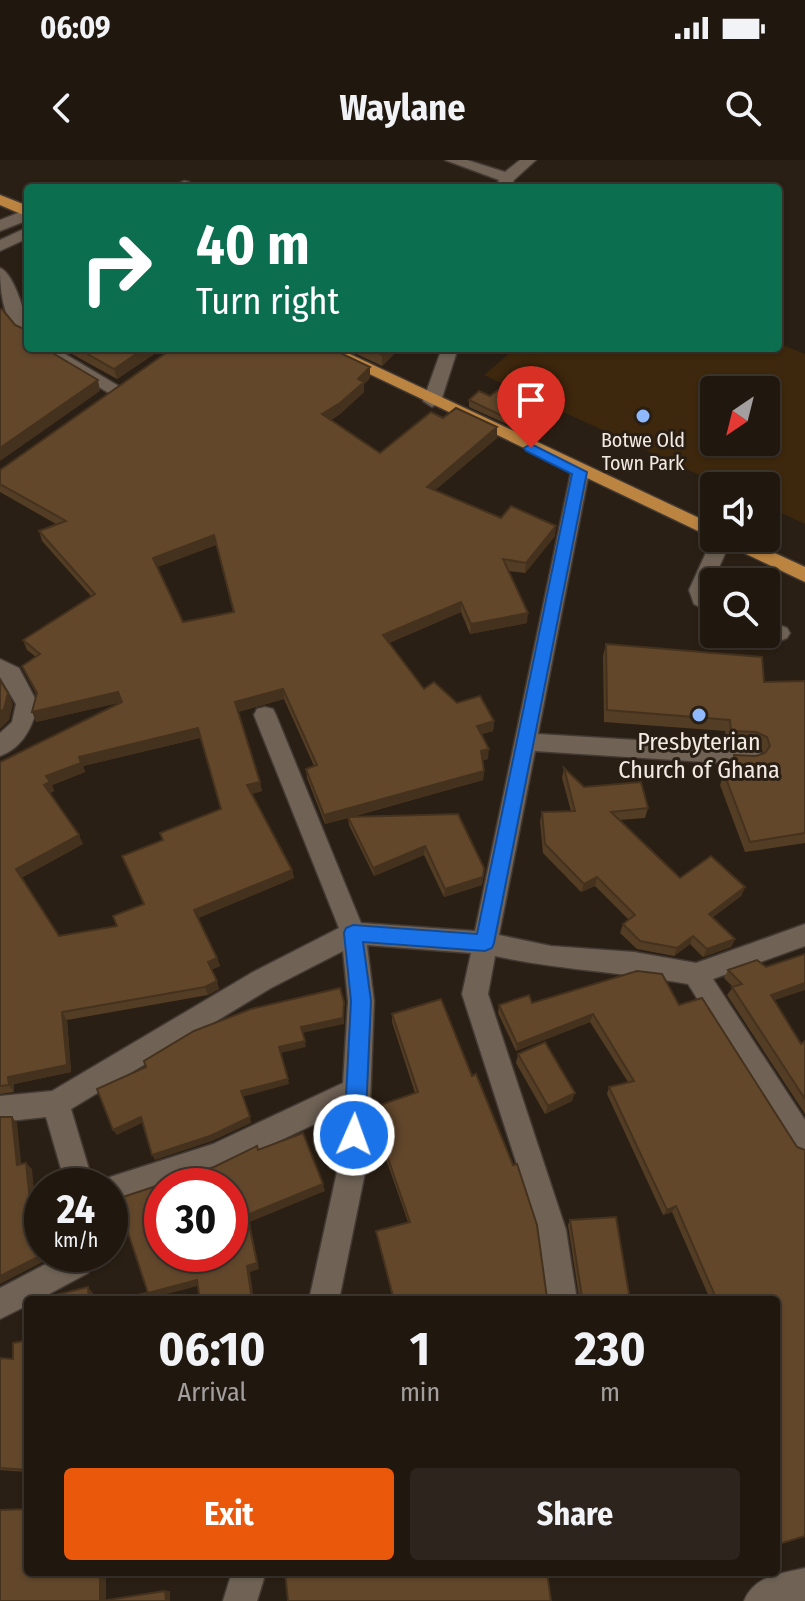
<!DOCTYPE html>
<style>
body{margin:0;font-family:"Fira Sans Condensed",sans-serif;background:#2d241d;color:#f1f3f6;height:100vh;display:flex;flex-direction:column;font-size:30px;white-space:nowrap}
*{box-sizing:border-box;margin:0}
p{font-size:26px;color:#a29f9e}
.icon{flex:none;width:44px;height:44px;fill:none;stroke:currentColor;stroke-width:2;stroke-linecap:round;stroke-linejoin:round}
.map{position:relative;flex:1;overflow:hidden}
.sheet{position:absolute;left:24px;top:1136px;width:756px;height:280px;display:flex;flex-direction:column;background:#20170f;border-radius:8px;box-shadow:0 2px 6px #0004,0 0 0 2px #3d362f}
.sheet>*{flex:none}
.hud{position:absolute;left:24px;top:24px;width:758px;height:168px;border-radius:8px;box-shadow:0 2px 6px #0004,0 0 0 2px #3d362f;background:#0b6e4f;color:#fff;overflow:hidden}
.needle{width:52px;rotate:215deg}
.controls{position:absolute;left:700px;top:216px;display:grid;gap:16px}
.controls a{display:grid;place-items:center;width:80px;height:80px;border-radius:8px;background:#20170f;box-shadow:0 2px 6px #0004,0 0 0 2px #3d362f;font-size:40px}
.speed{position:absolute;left:24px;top:1008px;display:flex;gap:16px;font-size:40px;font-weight:700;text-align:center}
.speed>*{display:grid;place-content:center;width:104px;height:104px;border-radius:50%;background:#20170f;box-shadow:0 2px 6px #0004,0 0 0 2px #3d362f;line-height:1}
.speed small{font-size:20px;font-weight:400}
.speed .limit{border:12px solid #d22;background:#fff;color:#111}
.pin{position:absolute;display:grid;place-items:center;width:68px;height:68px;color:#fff;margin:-82px -34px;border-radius:50% 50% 50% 0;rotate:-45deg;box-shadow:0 0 8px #0007}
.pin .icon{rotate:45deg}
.me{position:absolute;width:88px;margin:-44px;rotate:2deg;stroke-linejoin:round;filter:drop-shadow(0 0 6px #0008)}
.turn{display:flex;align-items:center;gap:28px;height:168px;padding:0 40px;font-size:36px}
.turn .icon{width:104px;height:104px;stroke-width:2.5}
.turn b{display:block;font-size:56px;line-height:68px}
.eta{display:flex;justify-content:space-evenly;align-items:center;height:136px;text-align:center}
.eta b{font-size:48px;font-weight:700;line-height:56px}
.action{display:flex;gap:16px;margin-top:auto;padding:16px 40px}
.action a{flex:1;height:92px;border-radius:8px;background:#ea580c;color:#fff;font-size:32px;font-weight:700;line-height:92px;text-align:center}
.action a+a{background:#2d241d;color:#f1f3f6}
.status{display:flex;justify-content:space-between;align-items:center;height:56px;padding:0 40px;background:#20170f;direction:ltr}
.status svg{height:22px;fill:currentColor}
header{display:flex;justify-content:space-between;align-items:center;height:104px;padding:0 40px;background:#20170f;font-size:36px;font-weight:700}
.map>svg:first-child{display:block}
.green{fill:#3d270d;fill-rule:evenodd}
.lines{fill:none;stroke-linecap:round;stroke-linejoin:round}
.minor-casing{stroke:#433a34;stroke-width:3}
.major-casing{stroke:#433a34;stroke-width:3}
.minor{fill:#706356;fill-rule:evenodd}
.major{fill:#bb8441;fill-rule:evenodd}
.wall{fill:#543d25;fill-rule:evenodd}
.shaded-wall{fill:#45321e}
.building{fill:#62472b;stroke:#45321e;stroke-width:2;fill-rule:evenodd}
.route{fill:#1a73e8;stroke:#114b97;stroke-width:2}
.poi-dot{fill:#90b8fd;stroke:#2a1f14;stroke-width:3}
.labels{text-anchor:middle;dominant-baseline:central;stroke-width:6;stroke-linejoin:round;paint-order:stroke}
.far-poi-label{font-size:20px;fill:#f2eae3;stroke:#2a1f14}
.poi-label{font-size:24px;fill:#f2eae3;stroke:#2a1f14}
</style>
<div class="status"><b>06:09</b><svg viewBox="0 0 49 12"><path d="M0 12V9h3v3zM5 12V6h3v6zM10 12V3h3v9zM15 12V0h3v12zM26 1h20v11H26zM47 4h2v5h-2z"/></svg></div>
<header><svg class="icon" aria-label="back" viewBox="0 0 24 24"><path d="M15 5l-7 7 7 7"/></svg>Waylane<svg class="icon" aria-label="search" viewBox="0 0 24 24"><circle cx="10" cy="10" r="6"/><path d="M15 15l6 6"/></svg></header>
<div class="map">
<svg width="805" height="1441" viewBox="0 0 805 1441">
<rect width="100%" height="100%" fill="#2a1f14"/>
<path class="green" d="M778,183L805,194V364L766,346V326H723L484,215L516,188H778ZM714,230H766V282H714Z"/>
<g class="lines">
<g class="minor-casing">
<g id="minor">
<path d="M445,0H467L505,12L520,0H536L514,20L510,28H496L499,20Z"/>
<path d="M184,21L189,22V28H169Z"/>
<path d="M28,49V60L0,71V60Z"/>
<path d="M28,67V78L0,91V80Z"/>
<path d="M0,108C15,114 28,161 28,177C3,170 0,130 0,108Z"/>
<path d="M35,188H55L127,231L124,235H112Z"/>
<path d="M442,188H458L441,241L432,247L423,241Z"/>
<path d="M580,306L589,312L538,574L751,587L759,590L762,596L759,602L751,605L535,591L499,775L551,786L634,792L696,803L805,764V786L713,819L805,960V996L794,992L688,824C624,812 559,810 495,796L488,834L566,1070L577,1140H547L538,1070L462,834L471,793L367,785L374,841L368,998L339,1140H309L340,998L342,951L216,1011L110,1045V1026H98L100,1021L110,1017L213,984L343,923L348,841L343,791L271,828L71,949L94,1026H66L46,957L0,962V936L52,931L253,812L339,768L254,555L257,549L265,547L273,549L276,555L361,763L475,771L571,312Z"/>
<path d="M714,375V378H732L709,430L714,438V455L694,444L689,430Z"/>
<path d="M766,460L787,468L790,473L787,478L780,481L761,474H766Z"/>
<path d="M0,499L19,508L38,544C33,566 23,588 0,596V573L12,562L16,544L0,517Z"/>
<path d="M65,1094H96L88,1113L38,1140H28V1145L0,1159V1128Z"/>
<path d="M805,1408V1441H744C755,1415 780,1414 805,1408Z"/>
<path d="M232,1412H266L257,1441H223Z"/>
</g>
</g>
<g class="major-casing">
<g id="major">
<path d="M0,35L28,46V57L0,45Z"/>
<path d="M315,188H337L714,365V378H742L805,407V422Z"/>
</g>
</g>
<use href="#minor" class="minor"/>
<use href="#major" class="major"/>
</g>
<g class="wall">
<path d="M61,188H163L117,219Z"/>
<path d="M344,188H400L382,206Z"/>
<path d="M370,207V218L364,224V232L340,254L331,260L380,293L443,258L497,267V278L435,330L501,358L555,376L525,413L509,411L527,463L470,474L461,452L389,483L424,529L457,543L494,561L493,571L481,574L488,599L483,600L484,611L483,620L352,657L458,654L483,716L482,725L444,737L424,695L374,716L349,665L348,658L325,664L307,618L306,609L314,606L284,539L238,552L262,631L251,634L292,710L294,718L198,758L217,798L220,806L211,810L219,829L208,835L67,860L71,912L14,924V932L0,934V602L122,542L36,562V534L22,506L36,497L27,490L23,480L91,436L42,381L39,371L56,364L0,332V310ZM216,385L233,452L183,462L157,407ZM200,578L221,649L160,673L162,680L143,744L117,766L59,776L21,718L83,684L50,633L54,631L52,625L85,612L83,606Z"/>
<path d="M490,236L530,244L529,251L511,266L469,247V240Z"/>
<path d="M606,484L764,522L805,521V683L745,692L720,625L724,613H730L729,607L734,595L756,596L763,594L762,589L751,584L727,582L725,571L604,562L603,496Z"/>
<path d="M564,608L584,627L648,648L645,658L619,660L680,718L745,727L741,736L713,757L735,779L731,787L703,797L690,784L674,796L637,789L620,773L623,764L629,760L595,726L581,732L543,693L540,661L542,652L571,651L562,618Z"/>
<path d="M766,807L774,840L801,884L805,881V954L727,835L733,827L724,818L728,810Z"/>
<path d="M532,843L679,845L797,987L779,1384L776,1385V1140L710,1139L672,1052L663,1055L607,934L609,927L628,922L590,862L516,891L498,853L499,845Z"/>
<path d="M392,854L547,1138L579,1137L568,1065L570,1060L630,1140H393L376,1071L408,1062L372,959V952L415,933L392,862Z"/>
<path d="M518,894L572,941L545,954L516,903Z"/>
<path d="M28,1180V1312L0,1310V1198L13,1199Z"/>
</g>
<g class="shaded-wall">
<path d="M145,188H163L117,219L114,209Z"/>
<path d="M389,188H400L382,206V195Z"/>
<path d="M370,207V218L364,224V232L340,254L323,265L322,254Z"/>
<path d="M98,220L100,231L0,301V288Z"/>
<path d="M530,244L529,251L511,266V260Z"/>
<path d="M497,267V278L426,338L427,327Z"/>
<path d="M556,366L555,376L525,413L526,403Z"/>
<path d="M214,375L216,385L155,408L153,398Z"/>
<path d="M461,442V452L383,485V475Z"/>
<path d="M528,453L527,463L470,474L471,464Z"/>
<path d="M283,529L284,539L237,552L235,542Z"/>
<path d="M118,532L121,542L36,562L32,552Z"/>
<path d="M8,533L13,544L9,560L0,569V552Z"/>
<path d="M494,561L493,571L476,576L477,566Z"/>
<path d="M198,568L200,578L83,606L85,612L52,625L54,631L48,634L44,625L46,616L79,597Z"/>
<path d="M489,589L488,599L480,601L481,591Z"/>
<path d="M484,611L483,620L325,664L324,655Z"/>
<path d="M260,622L262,631L248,635L247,625Z"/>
<path d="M79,675L83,684L21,718L16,709Z"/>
<path d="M425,686L424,695L374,716L373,708Z"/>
<path d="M484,708L482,725L444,737L445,729Z"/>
<path d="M292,710L294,718L196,759L194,750Z"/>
<path d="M597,717L595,726L581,732L584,724Z"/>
<path d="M745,727L741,736L706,762L709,754Z"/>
<path d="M693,776L690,784L674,796L677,788Z"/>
<path d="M735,779L731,787L703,797L707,789Z"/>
<path d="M217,798L220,806L210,810L208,802Z"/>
<path d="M217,821L219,829L208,835L205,827Z"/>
<path d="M805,823V830L766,843L771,835Z"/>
<path d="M344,842V864L302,873L301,867Z"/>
<path d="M62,852L67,860L71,912L14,924V932L9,925L8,917Z"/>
<path d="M593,854L590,862L516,891L517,884Z"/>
<path d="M305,881L306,887L281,893L279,887Z"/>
<path d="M288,919L289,924L242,937L241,931Z"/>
<path d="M575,933L572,941L545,954L548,946Z"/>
<path d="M12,957L17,963L22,1011L17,1005Z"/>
<path d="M141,957L144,962L117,975L113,970Z"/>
<path d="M250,957L251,963L212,981L155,1000L152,995Z"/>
<path d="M26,1003L32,1009L38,1076L33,1071Z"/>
<path d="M323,1024L325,1031L250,1062L259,1109L250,1112L254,1140H252L247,1106V1055Z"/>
<path d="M676,1046L672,1052L663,1055L667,1050Z"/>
<path d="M44,1094H58L0,1124V1116Z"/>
<path d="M197,1120L201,1125L152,1138L148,1133Z"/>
<path d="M88,1127L93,1133L94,1140H89Z"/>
<rect x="100" y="1412" width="6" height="29"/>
<path d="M165,1431H170V1441H166Z"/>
</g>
<g class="building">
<path d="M2,149L15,165L28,171V188H44L98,220L0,288V150Z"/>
<path d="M77,188H145L114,209Z"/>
<path d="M173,188H330L370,207L358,219L364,222L340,243L322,254L380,293L431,252L443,258L456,248L497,267L427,327L501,358L511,346L556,366L526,403L503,399L528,453L471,464L461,442L383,475L424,529L434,522L457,543L480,536L494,561L477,566L489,589L481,591L484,611L324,655L306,609L317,605L283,529L235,542L260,622L247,625L292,710L194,750L217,798L208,802L217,821L205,827L62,852L67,905L8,917L9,925L0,926V602L122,542L118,532L32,552L37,533L22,506L40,494L23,480L95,434L39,371L66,361L0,324V310ZM214,375L234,452L183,462L153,398ZM198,568L221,649L160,673L163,680L122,696L144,744L113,756L117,766L59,776L16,709L79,675L44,625L50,622L46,616L81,603L79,597Z"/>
<path d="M367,188H389L382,195Z"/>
<path d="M498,230L530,244L511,260L469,240L479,231L490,236Z"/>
<path d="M606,484L762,497L764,522L805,521V673L750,682L724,613L736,612L734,595L756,596L765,593L770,586L767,577L756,572L731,571L730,560L607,550Z"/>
<path d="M0,520L8,533L4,549L0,552Z"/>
<path d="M564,608L584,627L641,622L648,648L611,652L680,718L711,696L745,727L709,754L735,779L707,789L693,776L677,788L640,781L623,764L635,755L597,717L584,724L545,684L542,652L575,651Z"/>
<path d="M458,654L484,708L483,717L445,729L425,686L373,708L348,657Z"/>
<path d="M805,794V823L771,835L801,884L805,881V939L732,827L742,824L728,810L757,800L766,807Z"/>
<path d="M637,811L662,814L679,845L702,838L797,987L805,990V1376L779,1384L776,1376V1140H707L716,1138L676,1046L667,1050L609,927L634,921L593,854L517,884L499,845L529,835L532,843Z"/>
<path d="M340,828L344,842L343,858L301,867L305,881L279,887L288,919L241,931L250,957L210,976L152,995L141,957L113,970L97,929L146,907L144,901L194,871L251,849Z"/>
<path d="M441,839L472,916L476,914L513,1005L517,1004L537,1065L547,1138L582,1137L570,1060L616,1057L630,1140H394L376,1071L410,1062L372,952V948L418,932L392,854Z"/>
<path d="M545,882L575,933L548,946L518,894Z"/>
<path d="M0,957H12L17,1005L26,1003L33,1071L42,1068V1094H44L0,1116Z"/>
<path d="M303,973L323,1024L247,1055L257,1103L247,1106L252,1140H200L197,1120L148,1133L117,1039L214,1007L257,986L258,990ZM162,1026H230V1094H162Z"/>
<path d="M88,1127L89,1140H47V1137Z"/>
<path d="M146,1133L147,1140H117Z"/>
<path d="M28,1180V1310L0,1308V1198L13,1199V1183Z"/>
<path d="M28,1349V1412H100V1441H0V1350Z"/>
<path d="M285,1412H547L551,1441H288Z"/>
<path d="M165,1431L166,1441H101Z"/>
</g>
<path class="route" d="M531,284L587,312L494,783L492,788L485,791L363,782L371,841L365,975L362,982L354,985L347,982L344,975L351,841L344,773L346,768L353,765L477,774L572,314L526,291L524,288Z"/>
<g class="poi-dot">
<circle cx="643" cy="256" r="8"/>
<circle cx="699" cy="555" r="8"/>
</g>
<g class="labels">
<g class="far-poi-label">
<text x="643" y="280">Botwe Old<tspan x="643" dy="23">Town Park</tspan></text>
</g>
<g class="poi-label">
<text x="699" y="582">Presbyterian<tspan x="699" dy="28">Church of Ghana</tspan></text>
</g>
</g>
</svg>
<div class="controls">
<a><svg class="needle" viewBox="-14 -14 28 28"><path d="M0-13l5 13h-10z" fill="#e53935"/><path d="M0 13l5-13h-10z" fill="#a29f9e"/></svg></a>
<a><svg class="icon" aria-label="sound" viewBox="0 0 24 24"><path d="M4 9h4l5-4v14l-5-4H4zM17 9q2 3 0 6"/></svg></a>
<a><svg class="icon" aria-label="search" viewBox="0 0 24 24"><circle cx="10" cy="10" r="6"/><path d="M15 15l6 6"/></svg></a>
</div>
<div class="speed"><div>24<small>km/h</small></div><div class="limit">30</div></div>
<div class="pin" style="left:531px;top:288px;background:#d93025"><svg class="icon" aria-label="arrive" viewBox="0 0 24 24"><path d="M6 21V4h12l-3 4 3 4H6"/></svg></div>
<svg class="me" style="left:354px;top:975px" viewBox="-20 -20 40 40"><circle r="17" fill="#1a73e8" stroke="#fff" stroke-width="3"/><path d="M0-11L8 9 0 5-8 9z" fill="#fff"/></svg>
<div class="hud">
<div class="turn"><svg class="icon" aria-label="right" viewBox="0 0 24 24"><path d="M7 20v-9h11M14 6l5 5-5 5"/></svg><div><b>40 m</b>Turn right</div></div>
</div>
<section class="sheet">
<div class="eta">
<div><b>06:10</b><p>Arrival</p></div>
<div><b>1</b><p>min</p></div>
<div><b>230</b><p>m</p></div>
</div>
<div class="action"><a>Exit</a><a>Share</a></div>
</section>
</div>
